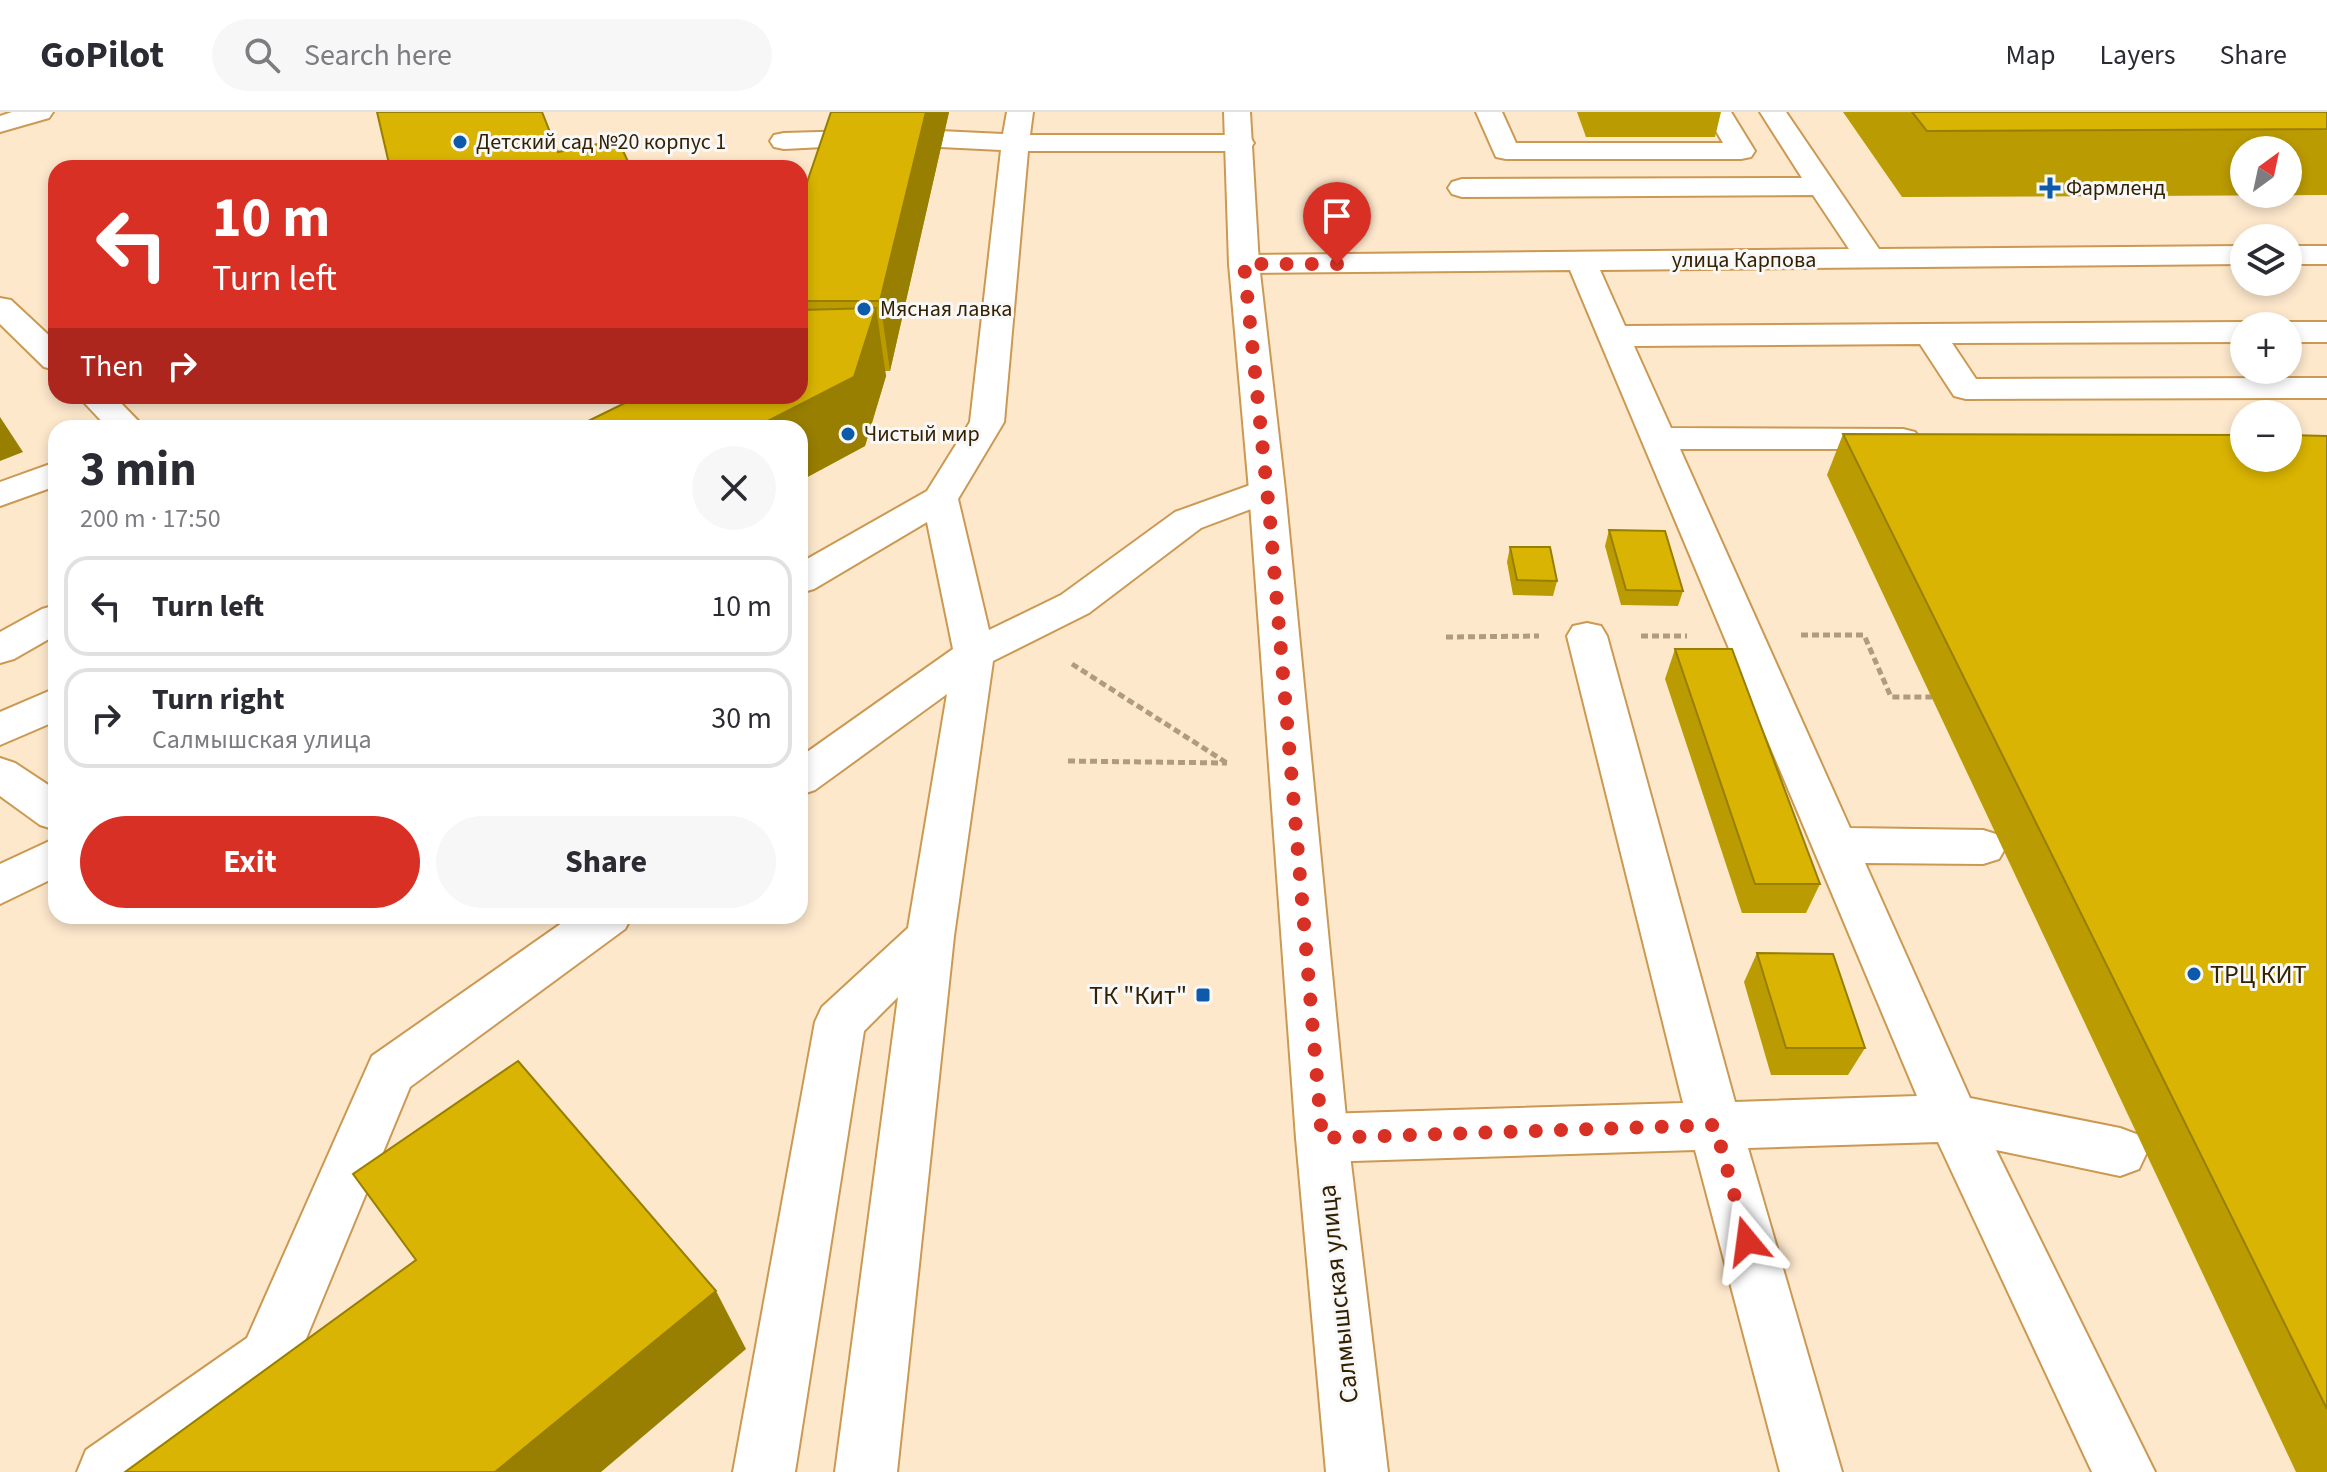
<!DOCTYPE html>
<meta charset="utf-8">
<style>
body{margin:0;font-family:"Source Sans 3",sans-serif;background:#f7f7f7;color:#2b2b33;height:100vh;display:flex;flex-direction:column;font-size:30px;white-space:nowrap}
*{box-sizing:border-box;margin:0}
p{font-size:26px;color:#7c7c81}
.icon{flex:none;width:44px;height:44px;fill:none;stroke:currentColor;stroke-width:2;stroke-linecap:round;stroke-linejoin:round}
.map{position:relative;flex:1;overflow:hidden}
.side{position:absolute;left:48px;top:308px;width:760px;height:504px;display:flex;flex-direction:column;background:#fff;border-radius:24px;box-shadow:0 4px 12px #0003}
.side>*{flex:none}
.hud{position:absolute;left:48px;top:48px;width:760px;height:244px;border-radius:24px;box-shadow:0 4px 12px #0003;background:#d93025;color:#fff;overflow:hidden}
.needle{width:52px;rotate:33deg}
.buttons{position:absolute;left:2230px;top:24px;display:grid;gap:16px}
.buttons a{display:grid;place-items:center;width:72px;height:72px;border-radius:50%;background:#fff;box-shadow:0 4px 12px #0003;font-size:40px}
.pin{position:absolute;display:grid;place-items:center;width:68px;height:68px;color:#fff;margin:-82px -34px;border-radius:50% 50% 50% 0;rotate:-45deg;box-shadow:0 0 8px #0007}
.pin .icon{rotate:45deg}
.me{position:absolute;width:88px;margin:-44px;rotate:344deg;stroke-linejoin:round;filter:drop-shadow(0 0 6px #0008)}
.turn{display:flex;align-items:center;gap:28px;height:168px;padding:0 32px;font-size:36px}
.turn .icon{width:104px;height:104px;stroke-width:2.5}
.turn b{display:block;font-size:56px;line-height:68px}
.then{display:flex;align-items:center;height:76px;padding:0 32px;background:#0003;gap:16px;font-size:30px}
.round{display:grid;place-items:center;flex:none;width:84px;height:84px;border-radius:42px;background:#f7f7f7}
.overview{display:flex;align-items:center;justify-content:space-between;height:136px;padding:0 32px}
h1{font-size:48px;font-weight:700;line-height:60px}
.action{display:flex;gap:16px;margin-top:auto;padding:16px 32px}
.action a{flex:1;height:92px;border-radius:48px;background:#d93025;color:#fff;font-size:32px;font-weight:700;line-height:92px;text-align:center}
.action a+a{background:#f7f7f7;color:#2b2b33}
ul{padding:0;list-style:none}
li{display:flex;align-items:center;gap:24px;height:100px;margin:0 16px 12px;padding:0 16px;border:4px solid #e1e1e2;border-radius:24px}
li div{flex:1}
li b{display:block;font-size:30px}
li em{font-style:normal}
header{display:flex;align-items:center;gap:48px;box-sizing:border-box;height:112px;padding:0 40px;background:#fff;border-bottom:2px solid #e1e1e2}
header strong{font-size:38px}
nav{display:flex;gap:44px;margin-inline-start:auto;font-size:28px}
.search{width:560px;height:72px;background:#f7f7f7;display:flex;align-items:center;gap:20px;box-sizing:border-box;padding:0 28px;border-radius:44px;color:#7c7c81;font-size:30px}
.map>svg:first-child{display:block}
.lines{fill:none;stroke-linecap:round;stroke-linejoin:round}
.minor-casing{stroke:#cb9952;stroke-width:4}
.major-casing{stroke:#cb9952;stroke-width:4}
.path{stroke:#b09b7e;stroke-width:5;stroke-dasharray:7 4;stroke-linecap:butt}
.minor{fill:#fff;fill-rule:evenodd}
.major{fill:#fff;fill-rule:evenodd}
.wall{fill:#bb9b02;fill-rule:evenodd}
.shaded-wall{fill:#987e01}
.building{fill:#d9b402;stroke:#987e01;stroke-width:2}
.route{stroke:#d93025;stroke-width:14;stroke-dasharray:0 25.2}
.poi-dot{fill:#0c5aa9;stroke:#f8f8f8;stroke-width:3}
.labels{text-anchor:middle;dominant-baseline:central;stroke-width:6;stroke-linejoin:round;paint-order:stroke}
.far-poi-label{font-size:22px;fill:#342102;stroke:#f8f8f8;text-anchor:start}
.far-street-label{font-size:22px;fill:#342102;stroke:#f8f8f8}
.poi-label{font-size:26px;fill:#342102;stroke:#f8f8f8;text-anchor:start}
.street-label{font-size:26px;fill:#342102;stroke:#f8f8f8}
</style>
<header>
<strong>GoPilot</strong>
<div class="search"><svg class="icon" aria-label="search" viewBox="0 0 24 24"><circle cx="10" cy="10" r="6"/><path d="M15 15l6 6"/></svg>Search here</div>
<nav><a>Map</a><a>Layers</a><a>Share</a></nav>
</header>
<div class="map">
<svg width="2327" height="1360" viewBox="0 0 2327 1360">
<rect width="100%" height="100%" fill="#fde8cc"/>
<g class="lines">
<g class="minor-casing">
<g id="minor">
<path d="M12,0H53L49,6L0,20V4Z"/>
<path d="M1007,0H1033L1030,23H1240L1250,25L1254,31L1250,37L1240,39H1028L1004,310L958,387L989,518L1061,483L1175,400L1267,367L1280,370L1285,378L1280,386L1201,416L1089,501L993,549L954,824L897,1360H835L898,885L864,919L795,1360H733L815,910L822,895L908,816L947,582L815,678L800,683V645L953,537L927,410L814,477L800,481V451L927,379L970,310L1001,38L940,35L930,33L926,27L930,21L940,19L1003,22Z"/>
<path d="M1476,0H1502L1516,31H1723L1705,0H1731L1755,39L1751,45L1741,47H1506L1496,45Z"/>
<path d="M1760,0H1786L1879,137L2244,134V152L1600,158L1625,214L2244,210L2256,214H2244V230L1952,231L1976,267L2327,266V286L1966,287L1954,284L1920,232L1634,234L1671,316L1903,317L1915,320L1920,327L1915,334L1903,337H1680L1850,716L1983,718L1999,723L2006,735L1999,747L1983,752L1865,751L1970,986L2120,1016L2139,1023L2147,1040L2139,1057L2120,1064L1996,1038L2155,1360H2092L1938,1030L1748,1036L1842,1360H1780L1695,1038L1322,1050L1303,1043L1296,1026L1303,1009L1322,1002L1683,991L1567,524L1573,514L1587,511L1601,514L1607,524L1735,990L1917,984L1570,158L1244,161L1233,158L1229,152L1233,146L1244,143L1849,137L1813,83L1462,85L1452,82L1448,76L1452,70L1462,67L1802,66Z"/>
<path d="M854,19L864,21L868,27L864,33L784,37L774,35L770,29L774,23L784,21Z"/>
<rect x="2288" y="134" width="39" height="18"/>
<path d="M0,186L11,188L56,230V258L44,255L0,212Z"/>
<path d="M2288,210H2327V230H2288V214H2276Z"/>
<path d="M78,284H114L145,316H108Z"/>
<path d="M56,350V374L0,394V370Z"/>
<path d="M56,493V523L14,547L0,551V520L42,497Z"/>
<path d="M56,576V609L0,633V600Z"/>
<path d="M0,646L15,651L56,678V718L40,713L0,684Z"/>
<path d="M56,726V765L0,792V752Z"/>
<path d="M572,804H632L625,817L410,975L289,1268L160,1360H77L86,1338L247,1226L372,944Z"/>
</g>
</g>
<g class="major-casing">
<path id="major" d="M1224,0H1250L1259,152L1285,378L1348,1026L1388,1360H1326L1296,1026L1249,378L1229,152Z"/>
</g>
<g class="path">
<path d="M1801,523H1864L1891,585H1938"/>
<path d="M1641,524H1687"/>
<path d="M1446,525L1539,524"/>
<path d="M1072,552L1227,651"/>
<path d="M1068,649L1227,651"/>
</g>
<use href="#minor" class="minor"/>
<use href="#major" class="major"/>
</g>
<g class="wall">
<path d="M831,0H949L890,259H885L886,264L865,334L800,369V91Z"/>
<path d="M1577,0H1721L1715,25H1586Z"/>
<path d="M1843,0H2327V83L1902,85ZM2244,38H2288V82H2244Z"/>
<path d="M1843,322L2327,324V1360H2296L1827,363Z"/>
<path d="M1609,418L1683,479L1678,494L1621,493L1605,434Z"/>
<path d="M1510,435L1557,469L1553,484L1513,483L1507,450Z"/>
<path d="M1675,537L1820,772L1806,801H1742L1665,567Z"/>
<path d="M1757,841L1865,936L1848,963H1771L1744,870Z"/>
</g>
<g class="shaded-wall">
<path d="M926,0H949L890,259L880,189Z"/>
<path d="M876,196L886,264L865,334L800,369V316H754Z"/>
<path d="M0,305L23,340L0,349Z"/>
<path d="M716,1179L746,1237L601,1360H495Z"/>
</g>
<g class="building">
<path d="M377,0H542L558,40L618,28L631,56H390Z"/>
<path d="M831,0H926L880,189H800V91Z"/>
<path d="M1912,0H2327V17L1927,19Z"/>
<path d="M876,196L854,265L754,316H574L639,284H800V198Z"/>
<path d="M1843,322L2244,323V346H2288V323L2327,324V1297Z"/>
<path d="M1609,418L1665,419L1683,479L1626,478Z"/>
<path d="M1510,435H1550L1557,469L1517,468Z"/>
<path d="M1675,537H1732L1820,772H1755Z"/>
<path d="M1757,841L1833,842L1865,936H1786Z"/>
<path d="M518,949L716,1179L495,1360H125L416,1148L353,1062Z"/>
</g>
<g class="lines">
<path class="route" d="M1337,152H1244L1270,408L1322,1026L1715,1013L1747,1129"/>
</g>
<g class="poi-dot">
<circle cx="460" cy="30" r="8"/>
<path d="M2046 64h8v8h8v8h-8v8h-8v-8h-8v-8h8z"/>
<circle cx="864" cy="197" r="8"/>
<circle cx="848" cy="322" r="8"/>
<circle cx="2194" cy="862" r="8"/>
<rect x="1195" y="875" width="16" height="16" rx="4"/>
</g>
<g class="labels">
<g class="far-poi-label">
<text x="476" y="30">Детский сад №20 корпус 1</text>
<text x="2066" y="76">Фармленд</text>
<text x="880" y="197">Мясная лавка</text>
<text x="864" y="322">Чистый мир</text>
</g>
<g class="far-street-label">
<text x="1744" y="148">улица Карпова</text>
</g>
<g class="poi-label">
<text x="2210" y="862">ТРЦ КИТ</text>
<text x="1187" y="883" text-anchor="end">ТК "Кит"</text>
</g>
<g class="street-label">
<text transform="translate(1338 1182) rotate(-96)">Салмышская улица</text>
</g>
</g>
</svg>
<div class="buttons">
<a><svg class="needle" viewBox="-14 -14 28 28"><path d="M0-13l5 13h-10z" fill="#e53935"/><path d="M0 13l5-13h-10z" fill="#7c7c81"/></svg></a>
<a><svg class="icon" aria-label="layers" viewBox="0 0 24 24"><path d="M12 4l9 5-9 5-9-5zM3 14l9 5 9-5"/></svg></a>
<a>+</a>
<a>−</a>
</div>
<div class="pin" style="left:1337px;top:152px;background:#d93025"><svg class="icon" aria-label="arrive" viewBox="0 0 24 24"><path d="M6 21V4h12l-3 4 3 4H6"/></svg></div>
<svg class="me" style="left:1747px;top:1129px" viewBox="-20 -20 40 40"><path d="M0-17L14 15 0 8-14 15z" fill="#d93025" stroke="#fff" stroke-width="4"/></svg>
<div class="hud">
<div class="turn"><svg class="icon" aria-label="left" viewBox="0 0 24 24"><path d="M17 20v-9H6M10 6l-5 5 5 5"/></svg><div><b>10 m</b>Turn left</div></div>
<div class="then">Then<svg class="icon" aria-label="right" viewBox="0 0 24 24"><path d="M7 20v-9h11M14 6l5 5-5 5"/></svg></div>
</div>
<section class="side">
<div class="overview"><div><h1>3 min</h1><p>200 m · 17:50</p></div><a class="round"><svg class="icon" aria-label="close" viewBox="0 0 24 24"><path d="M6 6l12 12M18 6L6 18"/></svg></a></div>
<ul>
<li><svg class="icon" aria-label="left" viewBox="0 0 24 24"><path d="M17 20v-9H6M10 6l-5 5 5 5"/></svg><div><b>Turn left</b></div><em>10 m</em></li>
<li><svg class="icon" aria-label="right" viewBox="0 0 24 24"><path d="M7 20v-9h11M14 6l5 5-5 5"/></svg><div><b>Turn right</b><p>Салмышская улица</p></div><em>30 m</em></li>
</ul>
<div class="action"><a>Exit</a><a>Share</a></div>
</section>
</div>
